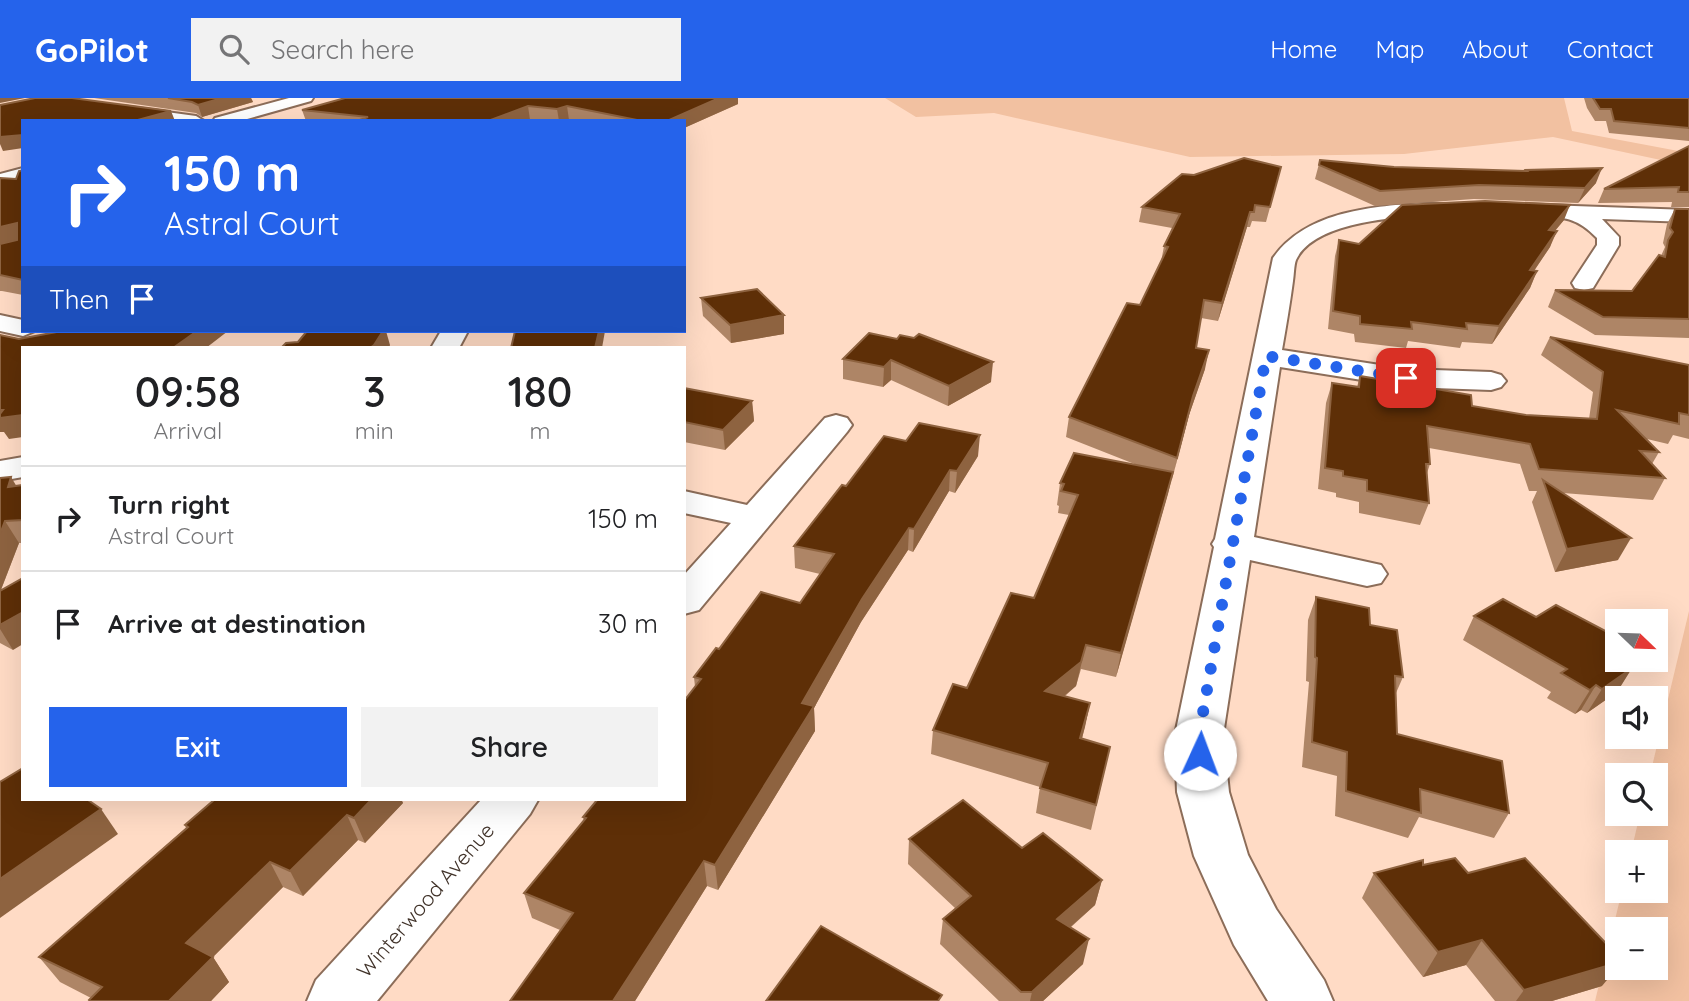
<!DOCTYPE html>
<meta charset="utf-8">
<style>
body{margin:0;font-family:Quicksand,sans-serif;background:#f2f2f2;color:#202124;height:100vh;display:flex;flex-direction:column;font-size:26px;white-space:nowrap}
*{box-sizing:border-box;margin:0}
p{font-size:23px;color:#757577}
.icon{flex:none;width:38px;height:38px;fill:none;stroke:currentColor;stroke-width:2;stroke-linecap:round;stroke-linejoin:round}
.map{position:relative;flex:1;overflow:hidden}
.side{position:absolute;left:21px;top:248px;width:665px;height:455px;display:flex;flex-direction:column;background:#fff;border-radius:0px;box-shadow:0 7px 28px #0002}
.side>*{flex:none}
.hud{position:absolute;left:21px;top:21px;width:665px;height:214px;border-radius:0px;box-shadow:0 7px 28px #0002;background:#2563eb;color:#fff;overflow:hidden}
.needle{width:46px;rotate:113deg}
.tools{position:absolute;left:1605px;top:511px;display:grid;gap:14px}
.tools a{display:grid;place-items:center;width:63px;height:63px;border-radius:0px;background:#fff;box-shadow:0 7px 28px #0002;font-size:35px}
.pin{position:absolute;display:grid;place-items:center;width:60px;height:60px;color:#fff;margin:-30px;border-radius:14px;box-shadow:0 4px 10px #0006}
.me{position:absolute;width:77px;margin:-38px;rotate:2deg;stroke-linejoin:round;filter:drop-shadow(0 0 5px #0008)}
.turn{display:flex;align-items:center;gap:24px;height:147px;padding:0 28px;font-size:32px}
.turn .icon{width:91px;height:91px;stroke-width:2.5}
.turn b{display:block;font-size:49px;line-height:60px}
.then{display:flex;align-items:center;height:66px;padding:0 28px;background:#0003;gap:14px;font-size:26px}
.eta{display:flex;justify-content:space-evenly;align-items:center;height:119px;text-align:center}
.eta b{font-size:42px;font-weight:600;line-height:49px}
.primary-button{display:flex;gap:14px;margin-top:auto;padding:14px 28px}
.primary-button a{flex:1;height:80px;border-radius:0px;background:#2563eb;color:#fff;font-size:28px;font-weight:600;line-height:80px;text-align:center}
.primary-button a+a{background:#f2f2f2;color:#202124}
ul{padding:0;list-style:none}
li{display:flex;align-items:center;gap:21px;height:105px;padding:0 28px;border-top:2px solid #e0e0e0}
li div{flex:1}
li b{display:block;font-size:26px}
li em{font-style:normal}
header{display:flex;align-items:center;gap:42px;box-sizing:border-box;height:98px;padding:0 35px;background:#2563eb;color:#fff}
header strong{font-size:33px}
nav{display:flex;gap:38px;margin-inline-start:auto;font-size:24px}
.search{width:490px;height:63px;background:#f2f2f2;display:flex;align-items:center;gap:18px;box-sizing:border-box;padding:0 24px;border-radius:0px;color:#757577;font-size:26px}
.map>svg:first-child{display:block}
.green{fill:#f2c1a1;fill-rule:evenodd}
.lines{fill:none;stroke-linecap:round;stroke-linejoin:round}
.street-casing{stroke:#8c6d59;stroke-width:4}
.secondary-casing{stroke:#8c6d59;stroke-width:4}
.street{fill:#fff;fill-rule:evenodd}
.secondary{fill:#fff;fill-rule:evenodd}
.wall{fill:#ae8566}
.shaded-wall{fill:#8e6340}
.building{fill:#5e2f07;stroke:#8e6340;stroke-width:2}
.route{stroke:#2563eb;stroke-width:12;stroke-dasharray:0 21.6}
.labels{text-anchor:middle;dominant-baseline:central;stroke-width:7;stroke-linejoin:round;paint-order:stroke}
.near-street-label{font-size:21px;fill:#41332a;stroke:#fff}
</style>
<header>
<strong>GoPilot</strong>
<div class="search"><svg class="icon" aria-label="search" viewBox="0 0 24 24"><circle cx="10" cy="10" r="6"/><path d="M15 15l6 6"/></svg>Search here</div>
<nav><a>Home</a><a>Map</a><a>About</a><a>Contact</a></nav>
</header>
<div class="map">
<svg width="1689" height="903" viewBox="0 0 1689 903">
<rect width="100%" height="100%" fill="#ffdbc5"/>
<g class="green">
<path d="M885,0H1564L1572,33L1689,55V68L1553,39L1404,56L1190,59L994,15L916,19Z"/>
<path d="M1689,513V903H1595L1622,793H1656V754H1631L1640,716H1656V677H1650ZM1617,831H1656V870H1617Z"/>
</g>
<g class="lines">
<g class="street-casing">
<g id="street">
<path d="M122,8L196,18L204,23H159L117,16L114,13Z"/>
<path d="M1426,105L1453,107L1456,111L1453,115L1446,117C1408,118 1315,121 1296,162C1294,167 1294,177 1293,183C1290,206 1286,229 1282,252L1406,271L1491,274L1501,277L1506,283L1501,289L1491,292L1406,289L1280,269L1254,439L1381,467L1387,476L1381,485L1367,488L1250,462L1223,637L1229,694L1248,757L1276,811L1324,882L1333,903H1268L1234,847L1194,758L1177,694L1175,637L1214,449L1212,446L1215,441L1273,160C1306,113 1373,108 1426,105Z"/>
<path d="M1516,106L1689,112V124L1602,121L1619,139V147L1593,190L1584,192L1575,190L1572,185L1597,147V140C1565,107 1547,126 1509,116L1506,112L1509,108Z"/>
<path d="M0,217L23,222V233H35L23,238L0,233Z"/>
<path d="M441,233H468L459,250H431Z"/>
<path d="M836,317L847,320L852,327L847,334L699,512L684,516V477L731,425L684,415V393L747,407L825,320Z"/>
<path d="M23,359V379L0,383V363Z"/>
<path d="M481,702H538L530,716L377,903H307L316,882Z"/>
</g>
</g>
<g class="secondary-casing">
<g id="secondary">
<path d="M289,0H313L311,3L240,23H213L215,20Z"/>
<path d="M23,70V82L0,88V76Z"/>
</g>
</g>
<use href="#street" class="street"/>
<use href="#secondary" class="secondary"/>
</g>
<g class="wall">
<path d="M94,0H251L253,4L202,19L196,15Z"/>
<path d="M1584,0H1689V43L1609,35L1606,23H1595L1587,10Z"/>
<path d="M738,6L684,30V23H575L569,22L567,23H306L302,12Z"/>
<path d="M1689,48V109H1671L1672,104L1598,105L1604,91Z"/>
<path d="M1320,62L1394,69L1525,73L1526,72L1596,85L1578,105L1474,101L1375,108L1315,81Z"/>
<path d="M1281,69L1266,124L1252,123L1250,129H1247L1218,223L1201,220L1196,250L1205,271L1189,317L1172,381H1171L1116,579L1081,571L1076,588L1065,598L1090,605L1082,641L1110,649L1091,732L1036,715L1040,689L931,656L933,632L967,590L1034,500L1069,417L1058,415L1059,408L1057,407L1060,385L1137,367L1066,339L1069,319L1140,207L1161,164L1164,148L1172,130L1139,124L1142,109L1194,77Z"/>
<path d="M23,72V197L2,193H0V80L16,81Z"/>
<path d="M1675,111H1689V240L1595,237L1548,209L1555,192L1632,193L1661,158L1665,149L1663,145L1667,126Z"/>
<path d="M1564,122L1555,133L1550,149L1534,173H1537L1530,190L1492,246L1462,244L1460,250L1408,243L1406,250L1355,244L1354,236L1328,231L1335,158L1339,142L1359,146Z"/>
<path d="M701,200L784,236L731,245L703,218Z"/>
<path d="M869,235L991,284L948,308L891,282L883,289L843,281V261Z"/>
<path d="M1550,239L1689,267V341L1673,337L1668,346L1647,341L1659,354L1652,366L1665,380L1653,402L1563,395L1618,462L1555,474L1532,404L1537,393H1529L1520,366L1429,350L1430,366L1427,375L1429,405L1420,427L1359,415V404L1336,399V395L1318,391L1326,305L1332,285L1357,289L1360,278L1472,308L1526,317L1589,321L1593,294L1541,257Z"/>
<path d="M684,290L752,303L754,323L725,352L684,344Z"/>
<path d="M978,358L955,395L949,393L913,454L908,452L861,524L814,610L815,633L718,792L707,788L635,903H510L560,832L532,820L524,795L584,723L583,719L684,702L695,589L694,579L719,551L800,505L820,476L795,470L794,448L846,388Z"/>
<path d="M0,380L17,388L23,387V445H19L1,492L13,552L0,545Z"/>
<path d="M1316,499L1370,527L1403,579L1396,595L1397,636L1509,715L1494,740L1419,719L1408,740L1335,718L1337,678L1302,669L1309,584L1306,583L1308,522Z"/>
<path d="M1474,518L1617,562H1630L1627,567L1632,570L1617,594L1587,615L1581,612L1575,616L1547,600L1551,594L1463,542Z"/>
<path d="M402,703L403,705L365,745L358,742L303,798L283,789L213,859L229,884L211,903H90L91,900L60,884L39,859L186,730L185,727Z"/>
<path d="M909,741L1022,750L1102,782L1095,807L1070,830L1083,866L1043,903H999L940,846L943,821L955,810L908,766Z"/>
<path d="M1423,767L1468,775L1602,888L1552,903H1495L1466,867L1423,879L1362,800L1374,775Z"/>
</g>
<g class="shaded-wall">
<path d="M0,0H25L0,5Z"/>
<path d="M222,0H251L253,4L202,19L198,7Z"/>
<path d="M719,0H738V6L684,30V23H667Z"/>
<path d="M528,8L530,22L529,23H488Z"/>
<path d="M567,8L569,22L559,23L557,11Z"/>
<path d="M171,13L175,23H134Z"/>
<path d="M23,37V50L3,53L0,46V39Z"/>
<path d="M1602,70L1596,85L1578,105L1585,90Z"/>
<path d="M1570,107L1564,122L1542,148L1549,132Z"/>
<path d="M1250,114L1247,129L1218,223L1222,205Z"/>
<path d="M17,125L23,141L0,146V129Z"/>
<path d="M1557,133L1550,149L1523,189L1530,172Z"/>
<path d="M1537,173L1530,190L1492,246L1499,228Z"/>
<path d="M784,217V236L731,245L730,227Z"/>
<path d="M197,233H228L206,250H173Z"/>
<path d="M383,233H386L390,247L389,250H370Z"/>
<path d="M599,233H605L602,250H595Z"/>
<path d="M1209,252L1205,271L1189,317L1172,381L1193,298Z"/>
<path d="M891,262V282L883,289L884,269Z"/>
<path d="M993,264L991,284L948,308L949,288Z"/>
<path d="M752,303L754,323L725,352L723,332Z"/>
<path d="M0,312H3L23,317V339L9,341L4,334H0Z"/>
<path d="M980,337L978,358L955,395L957,373Z"/>
<path d="M950,372L949,393L913,454L914,431Z"/>
<path d="M1173,374L1168,396L1116,579L1121,555Z"/>
<path d="M11,379L23,399L8,389Z"/>
<path d="M5,423L19,445L0,494V436Z"/>
<path d="M909,430L908,452L861,524L814,610L815,633L718,792L715,767L802,605L862,501Z"/>
<path d="M1631,440L1618,462L1555,474L1567,451Z"/>
<path d="M23,514V546L13,552L0,531V527Z"/>
<path d="M1086,547L1076,588L1041,617L1045,593Z"/>
<path d="M1624,562H1630L1620,578L1632,570L1617,594L1587,615L1602,591L1621,564Z"/>
<path d="M1596,587L1581,612L1575,616L1590,592Z"/>
<path d="M1090,605L1085,629L1075,665L1080,640Z"/>
<path d="M371,702H403L402,703L403,705L365,745L354,720Z"/>
<path d="M101,711L118,736L0,820V781Z"/>
<path d="M347,717L358,742L303,798L290,773Z"/>
<path d="M704,763L707,788L635,903H613Z"/>
<path d="M270,764L283,789L213,859L229,884L211,903H169L186,845Z"/>
<path d="M1102,782L1095,807L1051,846L1057,821Z"/>
<path d="M1089,841L1083,866L1043,903H1030L1032,894Z"/>
<path d="M1482,842L1466,867L1423,879L1438,854Z"/>
<path d="M1617,865V870L1602,888L1552,903H1516L1524,892Z"/>
</g>
<g class="building">
<path d="M35,0H72L171,13L134,23H23V37L0,39V7Z"/>
<path d="M168,0H222L198,7L192,4Z"/>
<path d="M345,0H719L667,23H642L567,8L557,11L528,8L488,23H357L368,19L302,12Z"/>
<path d="M1593,0H1689V30L1614,23L1611,11H1600Z"/>
<path d="M1689,48V94H1678L1679,89L1604,91Z"/>
<path d="M1244,60L1281,69L1270,109L1255,107L1254,114H1250L1222,205L1204,202L1196,250L1209,252L1193,298L1177,360L1069,319L1127,205L1140,207L1168,149L1164,148L1180,116L1142,109L1182,76L1194,77Z"/>
<path d="M1320,62L1394,69L1527,73L1526,72L1602,70L1585,90L1479,87L1380,93L1319,67Z"/>
<path d="M23,72V182L0,177V146L17,142V125L0,129V80L16,81L19,73Z"/>
<path d="M1485,103L1570,107L1549,132L1557,133L1530,172L1537,173L1499,228L1466,225L1467,231L1411,224L1412,231L1360,226V218L1333,213L1339,142L1359,146L1402,107Z"/>
<path d="M1675,111H1689V221L1603,219L1555,192L1632,193L1659,157L1665,159L1668,142L1673,134L1670,130Z"/>
<path d="M757,191L784,217L730,227L701,200Z"/>
<path d="M62,233H197L173,250H23V317L0,320V316L3,312H0V237L19,241Z"/>
<path d="M307,233H383L374,247L370,250H281L286,245L298,244Z"/>
<path d="M515,233H599L595,250H511Z"/>
<path d="M869,235L897,241L900,237L914,240L919,236L993,264L949,288L891,262L884,269L843,261Z"/>
<path d="M1550,239L1689,267V317L1679,315V326L1617,312L1659,354L1640,353L1665,380L1539,371L1530,346L1427,328L1430,366H1426L1429,405L1367,393V382L1343,378V373L1325,370L1332,285L1359,289L1360,278L1471,297L1472,308L1526,317L1597,321L1603,274Z"/>
<path d="M684,290L752,303L723,332L684,324Z"/>
<path d="M919,325L980,337L957,373L950,372L914,431L909,430L862,501L802,605L814,608L715,767L704,763L613,903H510L573,815L524,795L586,720L583,719L597,702H684V603L701,581L694,579L716,550L719,551L761,494L800,505L834,456L794,448L842,387L846,388L884,338L906,343Z"/>
<path d="M1074,355L1173,374L1121,555L1086,547L1081,564L1045,593L1090,605L1080,640L1110,649L1096,707L1040,690L1048,665L933,632L953,586L967,590L1011,495L1034,500L1078,397L1061,393L1064,386L1060,385Z"/>
<path d="M11,379L8,389L23,387V422L5,423L0,436V380Z"/>
<path d="M1543,382L1631,440L1567,451Z"/>
<path d="M23,480V514L0,527V493Z"/>
<path d="M1316,499L1369,510L1370,527L1397,532L1403,579L1395,578L1397,636L1502,663L1509,715L1420,691L1421,715L1346,693L1347,654L1312,644L1317,560L1315,559Z"/>
<path d="M1503,501L1536,519L1556,507L1617,539V562H1624L1621,564L1632,570L1602,591L1596,587L1590,592L1561,575L1567,571L1474,518Z"/>
<path d="M23,670V702H88L101,711L0,781V684Z"/>
<path d="M214,702H371L354,720L347,717L290,773L270,764L186,845L213,859L169,903H90L89,902L102,889L39,859L188,729L185,727Z"/>
<path d="M963,702L1022,750L1043,735L1102,782L1057,821L1089,841L1032,894H1021L943,821L971,798L909,741Z"/>
<path d="M1455,760L1468,775L1525,760L1617,857V865L1524,892L1482,842L1438,854L1374,775L1423,762V767Z"/>
<path d="M821,828L942,897L938,903H766Z"/>
</g>
<g class="lines">
<path class="route" d="M1200,656L1199,637L1266,258L1406,280"/>
</g>
<g class="labels">
<g class="near-street-label">
<text transform="translate(425 802) rotate(-49)">Winterwood Avenue</text>
</g>
</g>
</svg>
<div class="tools">
<a><svg class="needle" viewBox="-14 -14 28 28"><path d="M0-13l5 13h-10z" fill="#e53935"/><path d="M0 13l5-13h-10z" fill="#757577"/></svg></a>
<a><svg class="icon" aria-label="sound" viewBox="0 0 24 24"><path d="M4 9h4l5-4v14l-5-4H4zM17 9q2 3 0 6"/></svg></a>
<a><svg class="icon" aria-label="search" viewBox="0 0 24 24"><circle cx="10" cy="10" r="6"/><path d="M15 15l6 6"/></svg></a>
<a>+</a>
<a>−</a>
</div>
<div class="pin" style="left:1406px;top:280px;background:#d93025"><svg class="icon" aria-label="arrive" viewBox="0 0 24 24"><path d="M6 21V4h12l-3 4 3 4H6"/></svg></div>
<svg class="me" style="left:1200px;top:656px" viewBox="-20 -20 40 40"><circle r="19" fill="#fff"/><path d="M0-13L10 11 0 6-10 11z" fill="#2563eb"/></svg>
<div class="hud">
<div class="turn"><svg class="icon" aria-label="right" viewBox="0 0 24 24"><path d="M7 20v-9h11M14 6l5 5-5 5"/></svg><div><b>150 m</b>Astral Court</div></div>
<div class="then">Then<svg class="icon" aria-label="arrive" viewBox="0 0 24 24"><path d="M6 21V4h12l-3 4 3 4H6"/></svg></div>
</div>
<section class="side">
<div class="eta">
<div><b>09:58</b><p>Arrival</p></div>
<div><b>3</b><p>min</p></div>
<div><b>180</b><p>m</p></div>
</div>
<ul>
<li><svg class="icon" aria-label="right" viewBox="0 0 24 24"><path d="M7 20v-9h11M14 6l5 5-5 5"/></svg><div><b>Turn right</b><p>Astral Court</p></div><em>150 m</em></li>
<li><svg class="icon" aria-label="arrive" viewBox="0 0 24 24"><path d="M6 21V4h12l-3 4 3 4H6"/></svg><div><b>Arrive at destination</b></div><em>30 m</em></li>
</ul>
<div class="primary-button"><a>Exit</a><a>Share</a></div>
</section>
</div>
